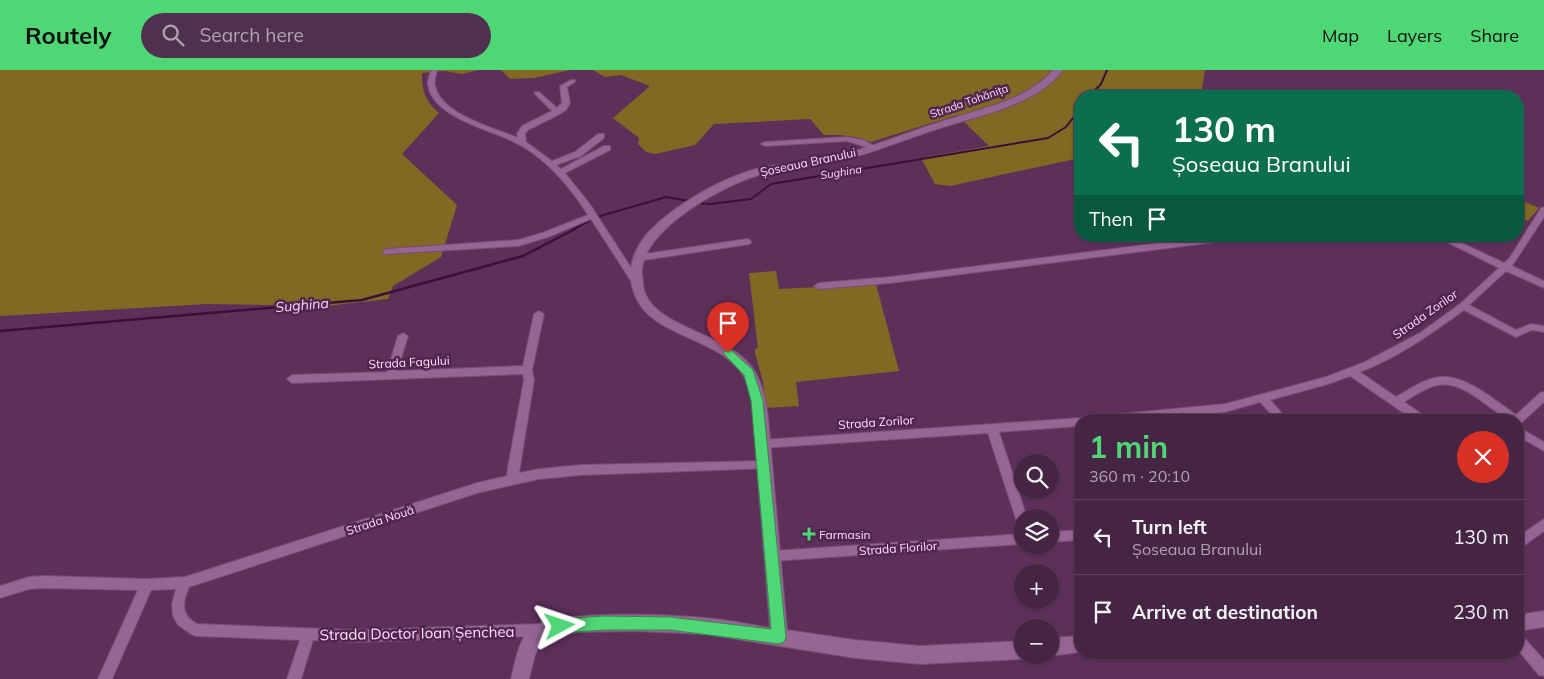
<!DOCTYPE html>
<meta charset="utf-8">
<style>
body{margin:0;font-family:Mulish,sans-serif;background:#50304f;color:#f1f3f6;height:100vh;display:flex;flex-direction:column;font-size:19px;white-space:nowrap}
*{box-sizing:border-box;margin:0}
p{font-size:16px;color:#b0a4b2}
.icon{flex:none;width:28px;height:28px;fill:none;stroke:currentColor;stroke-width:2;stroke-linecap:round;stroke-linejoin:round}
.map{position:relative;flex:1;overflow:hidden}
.panel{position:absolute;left:1074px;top:344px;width:450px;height:245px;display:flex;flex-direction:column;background:#462444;border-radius:20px;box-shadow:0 1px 4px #0004,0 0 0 1px #5e415d}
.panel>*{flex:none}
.top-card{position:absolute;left:1074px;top:20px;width:450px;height:152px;border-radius:20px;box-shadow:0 1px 4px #0004,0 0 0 1px #5e415d;background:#0b6e4f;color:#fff;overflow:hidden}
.fabs{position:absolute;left:1014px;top:384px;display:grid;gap:10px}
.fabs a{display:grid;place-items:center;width:45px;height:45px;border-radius:50%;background:#462444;box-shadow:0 1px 4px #0004,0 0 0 1px #5e415d;font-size:25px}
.pin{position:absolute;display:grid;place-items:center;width:42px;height:42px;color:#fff;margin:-51px -21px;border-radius:50% 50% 50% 0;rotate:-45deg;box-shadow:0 0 5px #0007}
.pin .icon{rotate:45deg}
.me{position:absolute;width:55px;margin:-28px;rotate:85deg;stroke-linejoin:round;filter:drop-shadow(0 0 4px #0008)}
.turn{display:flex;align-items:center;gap:18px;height:105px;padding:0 15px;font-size:22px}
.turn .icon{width:65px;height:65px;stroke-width:2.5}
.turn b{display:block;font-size:35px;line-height:42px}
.then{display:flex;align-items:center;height:48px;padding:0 15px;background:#0003;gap:10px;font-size:19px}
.round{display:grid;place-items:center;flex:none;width:52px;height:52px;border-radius:26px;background:#50304f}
.head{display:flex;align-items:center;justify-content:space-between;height:85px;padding:0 15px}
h1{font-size:30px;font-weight:700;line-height:38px;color:#4fd675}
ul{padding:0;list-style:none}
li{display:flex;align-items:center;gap:15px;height:75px;padding:0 15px;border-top:1px solid #5e415d}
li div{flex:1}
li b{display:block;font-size:19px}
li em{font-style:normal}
header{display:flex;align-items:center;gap:30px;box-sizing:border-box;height:70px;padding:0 25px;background:#4fd675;color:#111}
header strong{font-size:24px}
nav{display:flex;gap:28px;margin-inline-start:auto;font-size:18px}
.search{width:350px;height:45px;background:#50304f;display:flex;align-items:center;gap:12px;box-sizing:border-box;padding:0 18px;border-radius:28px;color:#b0a4b2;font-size:19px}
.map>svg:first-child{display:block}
.green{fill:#816923}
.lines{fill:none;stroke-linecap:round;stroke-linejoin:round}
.stream-far1{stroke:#3c0e3b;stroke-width:2}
.stream{stroke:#3c0e3b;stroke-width:2.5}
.street-casing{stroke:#754e73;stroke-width:2}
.secondary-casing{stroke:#754e73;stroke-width:2}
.street{fill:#976593;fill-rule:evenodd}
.secondary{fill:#976593;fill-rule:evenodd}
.route{fill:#4fd675;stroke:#338b4c}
.poi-dot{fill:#4fd675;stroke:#52254f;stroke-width:2}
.labels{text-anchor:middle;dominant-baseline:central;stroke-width:5;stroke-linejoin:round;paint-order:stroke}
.far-street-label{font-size:11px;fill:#fce0f9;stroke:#52254f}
.far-water-label{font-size:11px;font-style:italic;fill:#f6d7f3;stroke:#52254f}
.street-label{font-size:12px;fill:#fce0f9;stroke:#52254f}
.poi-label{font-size:12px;fill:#fce0f9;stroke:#52254f;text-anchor:start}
.water-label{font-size:14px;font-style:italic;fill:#f6d7f3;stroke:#52254f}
.near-street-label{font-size:15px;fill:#fce0f9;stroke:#52254f}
</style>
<header>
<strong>Routely</strong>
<div class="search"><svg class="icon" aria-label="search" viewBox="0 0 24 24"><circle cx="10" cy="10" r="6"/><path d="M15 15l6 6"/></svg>Search here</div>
<nav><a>Map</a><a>Layers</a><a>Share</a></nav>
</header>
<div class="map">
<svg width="1544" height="609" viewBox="0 0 1544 609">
<rect width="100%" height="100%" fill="#5d305a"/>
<g class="green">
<path d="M0,0H478L462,4L444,1L422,3C422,21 425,31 439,43L402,84L457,135L441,187L393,216L388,229L326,236L207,234L0,246Z"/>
<path d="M501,0H570L534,8L510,9Z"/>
<path d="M593,0H1205L1201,26H1080V88L950,116L935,114L921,88L989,76L957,45L871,72C855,65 841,65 824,65L810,49L714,54L695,75L655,84L646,82L638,74L639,68L613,48L650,16L621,5L605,7Z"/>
<path d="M1518,129L1539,138L1528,151L1518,147Z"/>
<path d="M776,201L779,219L876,214L899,301L796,312L799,336L765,338L763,312L755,283V279L758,278L749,203Z"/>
</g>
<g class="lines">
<g class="stream-far1">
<path d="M1089,26L1101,14L1107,0"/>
<path d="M698,133L710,134L751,129L771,114L1048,68L1066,57L1080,39"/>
<path d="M597,147L666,127L690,131"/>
<path d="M572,160L591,150"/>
</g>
<path class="stream" d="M0,261L362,230L523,186L575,159"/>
<g class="street-casing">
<g id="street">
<path d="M431,0H437C436,5 434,11 435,15C439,44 495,58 518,68L517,64L522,56L552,41L535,24V22H539L557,38L562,33L560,16L571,10H575V12L567,17L570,33L566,40L560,44L528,60L525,64L526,72L552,91L575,82L598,64H604V68L581,86L556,95L561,99L604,76H610V80L565,103L589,133L639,210L641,212L639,214H633L591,149L548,167L518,176L384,184L383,182L384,180L387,179L518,170L542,163L588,145C574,123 558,103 538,87C529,80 519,74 508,69C485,59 432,45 428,15C427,11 430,4 431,0Z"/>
<path d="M847,67L864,70L876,77L872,79L847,71L765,76L761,74L765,72Z"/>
<path d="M1544,137V147L1512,196L1544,211V218L1506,201L1469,235L1516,260L1531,254L1544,256V262L1532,260L1516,267L1464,240C1431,264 1397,288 1360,302L1396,327C1410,319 1424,309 1439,307C1465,304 1496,331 1516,345L1540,323L1544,322V332L1521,353L1518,354V350C1507,350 1502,346 1494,340C1479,329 1458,311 1438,315C1426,317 1414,326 1404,332L1426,347L1427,350H1414L1350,306L1328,314L1270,330L1288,350H1277L1260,332L1225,342L1142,350H1095L1096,347L1100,346L1225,334L1326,307L1365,292L1420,263L1460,234L1499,198L1435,166H1447L1504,193L1509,189L1541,138Z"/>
<path d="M1216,166H1244L1240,169L890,213L819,219L814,216L819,213L890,207Z"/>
<path d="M747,169L750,170L751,172L750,174L638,191L634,188L638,185Z"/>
<path d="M539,241L544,244L532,300L534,310L519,403L539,399L581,395L764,391L768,392L769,395L768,398L581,405L539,409L477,423L189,517C182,533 181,545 197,554L355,560L542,554L547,556L548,560L547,564L542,566L355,572L313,570L301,609H287L300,570L196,566L191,564L178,555L173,546L172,534L176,519L151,520L112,609H98L138,520L44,518L29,519L0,528V516L29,507L44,506L147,509L185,507L477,413L507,406L508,397L524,310L523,304L292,313L287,309L292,305L387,302L398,266L403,263L408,266L397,301L523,296L534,244Z"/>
<path d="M1080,348L1084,350H1080V356L999,362L1027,448H1022V454L1018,453L1016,449L988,363L762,378L758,377L757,374L758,371L762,370Z"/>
<path d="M1518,357L1544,372V381L1518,366Z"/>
<path d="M1544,449V461L1522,477L1518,478V467Z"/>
<path d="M1080,460V470L1050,472V462Z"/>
<path d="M1022,464V474L773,491L769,490L767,486L769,482L773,481Z"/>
<path d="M1518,565L1523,567L1544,590V606L1539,605L1518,580Z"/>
</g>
</g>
<g class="secondary-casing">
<g id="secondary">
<path d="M1053,0H1063C1036,37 972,47 931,61C898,72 865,86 831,93C806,98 780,98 756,106C721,117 639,161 642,205C643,210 643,218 645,223C660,260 730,263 754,300C763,314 766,331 768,347L787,560L855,570L920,576L1022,571V585L1028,586L1022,589L920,594L855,588L705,564L635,561L577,562L547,568L541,572L535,585L529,609H511C515,593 518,572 529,560C550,538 674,545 706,548C727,550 748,554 770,558C766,503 761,449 757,395C755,369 757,327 743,305C715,262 638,269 631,210C629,193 636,177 647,164C673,135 726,105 764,97C789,92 815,91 840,85C879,75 917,58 956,47C989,37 1030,27 1053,0Z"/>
<path d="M1544,541V557L1518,561V545Z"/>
<path d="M1080,566V582L1050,586L1049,585L1050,568Z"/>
</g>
</g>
<use href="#street" class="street"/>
<use href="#secondary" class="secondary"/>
</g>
<path class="route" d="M728,279L732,281L753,300L763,331L786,567L784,572L779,574L670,560H604L560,563L555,561L553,556L555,551L560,549L604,546L670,547L771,559L751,331L744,305L723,283Z"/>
<path class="poi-dot" d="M806.5 456.5h5v5h5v5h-5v5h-5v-5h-5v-5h5z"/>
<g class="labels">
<g class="far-street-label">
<text transform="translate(969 31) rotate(-19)">Strada Tohănița</text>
</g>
<g class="far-water-label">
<text transform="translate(841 102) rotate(-9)">Sughina</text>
</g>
<g class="street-label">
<text transform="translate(808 92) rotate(-12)">Șoseaua Branului</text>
<text transform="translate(1425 244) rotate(-35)">Strada Zorilor</text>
<text transform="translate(409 292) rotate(-3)">Strada Fagului</text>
<text transform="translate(876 352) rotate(-4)">Strada Zorilor</text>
<text transform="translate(380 450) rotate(-18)">Strada Nouă</text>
<text transform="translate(898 478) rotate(-4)">Strada Florilor</text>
</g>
<g class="poi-label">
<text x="819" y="464">Farmasin</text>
</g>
<g class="water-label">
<text transform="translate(302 235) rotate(-5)">Sughina</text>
</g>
<g class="near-street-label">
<text transform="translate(417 563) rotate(-1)">Strada Doctor Ioan Șenchea</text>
</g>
</g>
</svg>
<div class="fabs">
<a><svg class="icon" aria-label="search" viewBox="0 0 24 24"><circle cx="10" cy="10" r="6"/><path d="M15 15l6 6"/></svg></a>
<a><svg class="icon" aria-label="layers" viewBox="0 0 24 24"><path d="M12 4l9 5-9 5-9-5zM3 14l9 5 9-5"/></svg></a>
<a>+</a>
<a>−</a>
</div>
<div class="pin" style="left:728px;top:283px;background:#d93025"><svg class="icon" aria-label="arrive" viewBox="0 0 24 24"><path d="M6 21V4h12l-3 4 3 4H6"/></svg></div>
<svg class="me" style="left:560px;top:556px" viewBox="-20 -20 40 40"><path d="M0-17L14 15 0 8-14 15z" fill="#4fd675" stroke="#fff" stroke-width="4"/></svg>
<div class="top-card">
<div class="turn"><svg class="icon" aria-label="left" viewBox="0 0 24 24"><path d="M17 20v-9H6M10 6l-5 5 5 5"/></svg><div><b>130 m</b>Șoseaua Branului</div></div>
<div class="then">Then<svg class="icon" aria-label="arrive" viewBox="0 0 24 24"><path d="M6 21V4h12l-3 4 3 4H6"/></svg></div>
</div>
<section class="panel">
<div class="head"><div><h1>1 min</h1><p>360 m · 20:10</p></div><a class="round" style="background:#d93025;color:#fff"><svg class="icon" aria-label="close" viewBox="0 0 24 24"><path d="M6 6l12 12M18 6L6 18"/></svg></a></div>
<ul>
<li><svg class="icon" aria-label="left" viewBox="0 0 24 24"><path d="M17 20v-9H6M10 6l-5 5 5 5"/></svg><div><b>Turn left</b><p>Șoseaua Branului</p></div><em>130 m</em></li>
<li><svg class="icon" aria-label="arrive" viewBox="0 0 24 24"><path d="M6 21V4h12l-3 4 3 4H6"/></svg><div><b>Arrive at destination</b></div><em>230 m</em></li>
</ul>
</section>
</div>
